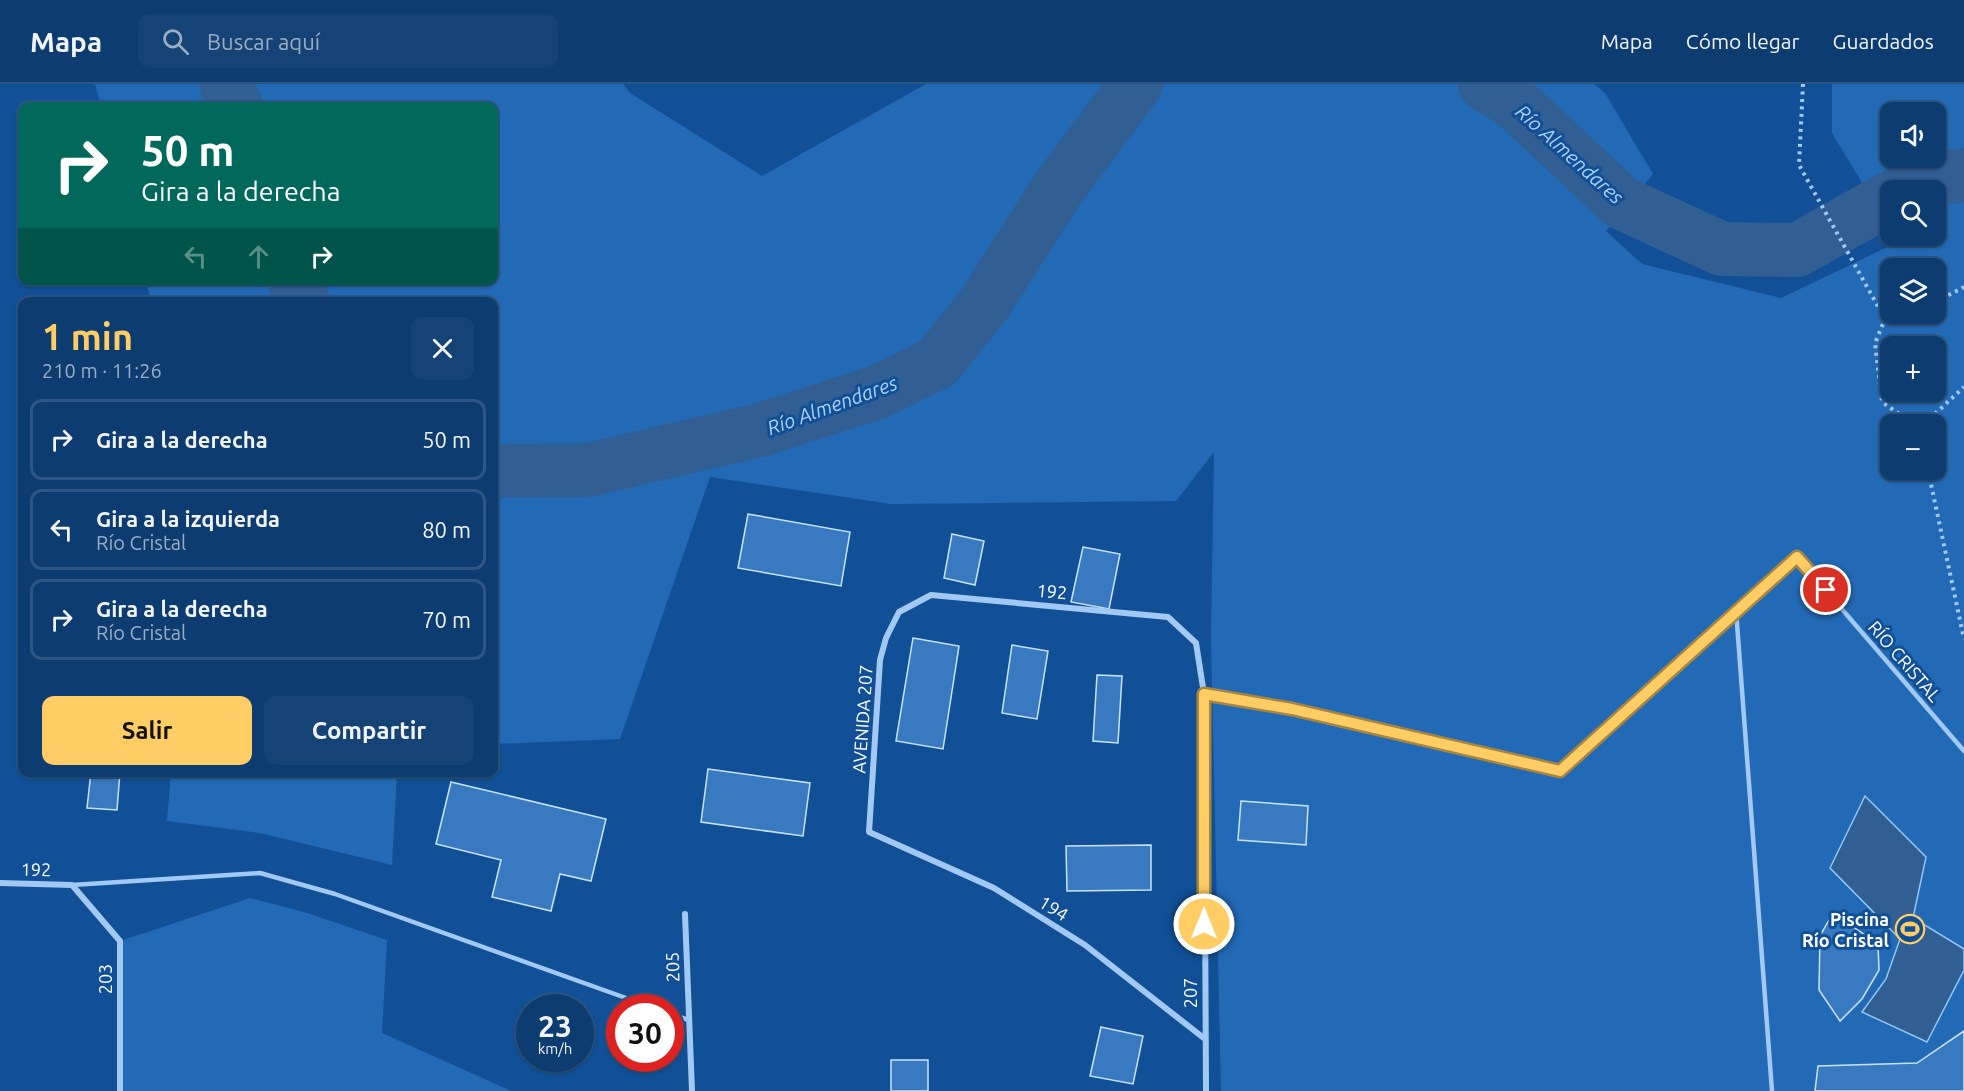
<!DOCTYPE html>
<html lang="es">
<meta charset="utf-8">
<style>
body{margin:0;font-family:Ubuntu,sans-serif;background:#164376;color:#f1f3f6;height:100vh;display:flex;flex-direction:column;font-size:22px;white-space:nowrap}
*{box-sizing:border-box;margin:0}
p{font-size:20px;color:#9aadc3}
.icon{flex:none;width:33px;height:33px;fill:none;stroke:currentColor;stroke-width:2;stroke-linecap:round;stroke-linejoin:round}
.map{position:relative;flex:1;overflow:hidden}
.panel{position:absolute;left:18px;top:213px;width:480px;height:480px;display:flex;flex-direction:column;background:#0d3c71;border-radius:12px;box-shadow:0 2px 4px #0004,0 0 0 2px #2d5684}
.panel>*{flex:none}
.banner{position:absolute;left:18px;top:18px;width:480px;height:183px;border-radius:12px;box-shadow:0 2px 4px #0004,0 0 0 2px #2d5684;background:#00695c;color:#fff;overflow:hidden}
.controls{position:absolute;left:1880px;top:18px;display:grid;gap:12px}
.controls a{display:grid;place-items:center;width:66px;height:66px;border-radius:12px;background:#0d3c71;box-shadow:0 2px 4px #0004,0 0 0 2px #2d5684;font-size:30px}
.speed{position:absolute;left:516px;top:910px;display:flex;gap:12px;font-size:30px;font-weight:700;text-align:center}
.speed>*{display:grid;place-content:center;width:78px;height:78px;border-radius:50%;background:#0d3c71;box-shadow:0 2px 4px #0004,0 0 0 2px #2d5684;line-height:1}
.speed small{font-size:15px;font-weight:400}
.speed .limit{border:9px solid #d22;background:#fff;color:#111}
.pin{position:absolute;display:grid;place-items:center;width:51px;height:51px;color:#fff;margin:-26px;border:3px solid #fff;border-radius:50%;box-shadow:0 2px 6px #0007}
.me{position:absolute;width:66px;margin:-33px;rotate:0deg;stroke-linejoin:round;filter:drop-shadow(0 0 4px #0008)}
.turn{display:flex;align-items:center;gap:21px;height:126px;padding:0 24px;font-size:27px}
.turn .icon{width:78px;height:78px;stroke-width:2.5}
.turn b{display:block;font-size:42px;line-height:51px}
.lanes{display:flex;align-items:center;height:57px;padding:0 24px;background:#0003;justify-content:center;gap:30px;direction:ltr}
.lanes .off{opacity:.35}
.round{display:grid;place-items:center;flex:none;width:63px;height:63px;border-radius:12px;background:#164376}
.overview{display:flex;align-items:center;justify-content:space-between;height:102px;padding:0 24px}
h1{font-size:36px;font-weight:700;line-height:45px;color:#ffcd64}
.button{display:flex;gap:12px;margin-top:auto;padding:12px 24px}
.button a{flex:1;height:69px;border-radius:12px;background:#ffcd64;color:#111;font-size:24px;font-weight:700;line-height:69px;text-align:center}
.button a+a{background:#164376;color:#f1f3f6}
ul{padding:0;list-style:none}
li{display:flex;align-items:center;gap:18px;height:81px;margin:0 12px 9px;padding:0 12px;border:3px solid #2d5684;border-radius:12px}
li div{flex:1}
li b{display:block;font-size:22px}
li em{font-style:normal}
header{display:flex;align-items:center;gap:36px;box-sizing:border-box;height:84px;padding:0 30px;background:#0d3c71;border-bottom:2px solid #2d5684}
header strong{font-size:28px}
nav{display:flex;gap:33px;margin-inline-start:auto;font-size:21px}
.search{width:420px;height:54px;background:#164376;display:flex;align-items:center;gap:15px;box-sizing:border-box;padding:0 21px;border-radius:12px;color:#9aadc3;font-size:22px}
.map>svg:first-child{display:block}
.green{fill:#236ab6;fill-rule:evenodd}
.water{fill:#315f93;stroke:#93c5f7;stroke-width:1.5}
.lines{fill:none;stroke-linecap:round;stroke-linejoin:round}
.river{stroke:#315f93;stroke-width:54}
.building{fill:#3979bf;stroke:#c9e3fe;stroke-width:1.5}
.path{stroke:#a1c9f4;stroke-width:4;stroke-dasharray:3 4.5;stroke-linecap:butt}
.service{stroke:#a1c9f4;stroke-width:4.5}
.minor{stroke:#a1c9f4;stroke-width:6}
.route-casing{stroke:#a68541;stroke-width:15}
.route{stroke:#ffcd64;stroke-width:10}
.labels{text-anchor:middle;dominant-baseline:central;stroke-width:6;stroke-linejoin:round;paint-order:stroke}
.street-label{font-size:18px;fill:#fff;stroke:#115097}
.poi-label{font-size:18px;font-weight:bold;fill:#fff;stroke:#115097;text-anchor:end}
.water-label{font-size:20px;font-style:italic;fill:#add3fa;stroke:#115097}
</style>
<header>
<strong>Mapa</strong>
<div class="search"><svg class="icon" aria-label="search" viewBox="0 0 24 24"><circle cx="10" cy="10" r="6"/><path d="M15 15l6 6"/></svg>Buscar aquí</div>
<nav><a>Mapa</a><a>Cómo llegar</a><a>Guardados</a></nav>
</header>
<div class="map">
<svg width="1964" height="1007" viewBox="0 0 1964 1007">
<rect width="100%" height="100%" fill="#115097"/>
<g class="green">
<path d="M95,0H623L630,9L762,92L926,0H1594L1605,9L1653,90L1606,147L1642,180L1781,214L1898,158L1894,152H1935V106H1890V145L1832,49V0H1964V1007H1221L1211,555L1214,368L1176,417L891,420L710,393L620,655L494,660V218L151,217L146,197L494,196V22H101ZM1890,28H1935V74H1890ZM1890,184H1935V230H1890ZM1890,262H1935V308H1890ZM1890,340H1935V386H1890Z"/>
<path d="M171,689H397L392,781L260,749L167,737Z"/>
<path d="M250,814L304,828L387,856L382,949L511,1007H120V857Z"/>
</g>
<path class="water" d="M1865,712L1926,773L1913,834L1964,865V886L1927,958L1862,928L1886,895L1900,855L1830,784Z"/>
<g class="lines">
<g class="river">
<path d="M226,0L236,22"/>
<path d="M1485,0L1514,18L1622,119L1722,165L1797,166L1890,114"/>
<path d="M1903,106L1920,97L1964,91"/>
<path d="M294,196L303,218"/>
<path d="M494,387L588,386L760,346L878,308L937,279L985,219L1059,103L1136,0"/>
</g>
</g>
<g class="building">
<path d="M748,430L850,448L841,502L738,484Z"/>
<path d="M952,450L984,457L975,501L944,494Z"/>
<path d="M1083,463L1120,470L1109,525L1071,518Z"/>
<path d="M913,554L959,562L943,665L896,657Z"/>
<path d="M1012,561L1048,567L1037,635L1002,629Z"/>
<path d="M1097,591L1122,592L1118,659L1093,657Z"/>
<path d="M708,685L810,699L803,752L701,738Z"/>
<path d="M91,688H120L117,726L87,724Z"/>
<path d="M451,698L606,735L591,797L560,790L551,827L492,813L501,776L436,760Z"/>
<path d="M1241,717L1308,722L1306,761L1238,756Z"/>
<path d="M1151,761V806L1067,807L1066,762Z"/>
<path d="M1833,829L1878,860L1879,886L1862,915L1840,937L1819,906L1820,852Z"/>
<path d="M1101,943L1143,952L1133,1000L1090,992Z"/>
<path d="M1964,947V1007H1815L1818,982L1917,979Z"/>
<rect x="891" y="976" width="37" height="31"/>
</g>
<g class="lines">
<g class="path">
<path d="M1803,0L1799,81L1885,235"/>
<path d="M1935,218L1964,203"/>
<path d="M1901,230L1885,235L1875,259L1882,318L1914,340"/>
<path d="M1924,340L1964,303"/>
<path d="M1928,386L1964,555"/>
</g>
<g class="service">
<path d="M1736,526L1772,1007"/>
<path d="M1204,610L1292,625L1560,687L1797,473L1964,667"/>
<path d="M72,801L260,789L335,810L654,924"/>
<path d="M670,930L689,936"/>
</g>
<g class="minor">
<path d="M0,799L72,801L120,857V1007"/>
<path d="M685,830L692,1007"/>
<path d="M1205,955L1085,861L994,804L869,748L880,576L886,554L899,528L931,511L1168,533L1196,559L1204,610L1206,1007"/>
</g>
</g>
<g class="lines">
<g class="route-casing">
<path id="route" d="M1204,840V610L1292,625L1560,687L1797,473L1826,506"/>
</g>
<use href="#route" class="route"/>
</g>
<defs>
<g id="stadium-ring" transform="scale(1.5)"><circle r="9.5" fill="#115097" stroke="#ffcd64" stroke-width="1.5"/><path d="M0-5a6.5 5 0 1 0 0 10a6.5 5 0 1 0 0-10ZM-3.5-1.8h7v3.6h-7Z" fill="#ffcd64"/></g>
</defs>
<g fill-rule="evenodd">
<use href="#stadium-ring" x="1910" y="845"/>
</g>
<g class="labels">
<g class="street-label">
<text transform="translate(1052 507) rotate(5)">192</text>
<text transform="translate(1905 577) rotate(49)">RÍO CRISTAL</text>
<text transform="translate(862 635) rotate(-86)">AVENIDA 207</text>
<text transform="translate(36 785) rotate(1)">192</text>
<text transform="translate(1054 824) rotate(32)">194</text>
<text transform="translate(672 883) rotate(-92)">205</text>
<text transform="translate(105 895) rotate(-90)">203</text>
<text transform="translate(1190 909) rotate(-90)">207</text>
</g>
<g class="poi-label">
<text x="1889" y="835">Piscina<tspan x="1889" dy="21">Río Cristal</tspan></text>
</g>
<g class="water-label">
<text transform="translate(1570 70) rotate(42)">Río Almendares</text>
<text transform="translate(832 321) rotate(-20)">Río Almendares</text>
</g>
</g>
</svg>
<div class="controls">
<a><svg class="icon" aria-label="sound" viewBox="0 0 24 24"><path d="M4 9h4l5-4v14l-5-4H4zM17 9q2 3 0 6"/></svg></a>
<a><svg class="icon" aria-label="search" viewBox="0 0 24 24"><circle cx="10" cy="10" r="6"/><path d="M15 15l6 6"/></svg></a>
<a><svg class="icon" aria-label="layers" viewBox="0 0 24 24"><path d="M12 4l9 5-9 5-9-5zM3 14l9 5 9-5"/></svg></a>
<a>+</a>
<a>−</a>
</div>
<div class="speed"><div>23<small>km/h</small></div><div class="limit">30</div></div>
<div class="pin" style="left:1826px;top:506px;background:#d93025"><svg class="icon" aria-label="arrive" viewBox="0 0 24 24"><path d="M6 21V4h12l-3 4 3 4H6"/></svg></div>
<svg class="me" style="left:1204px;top:840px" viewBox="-20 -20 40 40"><circle r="17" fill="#ffcd64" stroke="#fff" stroke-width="3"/><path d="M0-11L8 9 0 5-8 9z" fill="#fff"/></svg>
<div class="banner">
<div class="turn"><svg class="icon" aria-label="right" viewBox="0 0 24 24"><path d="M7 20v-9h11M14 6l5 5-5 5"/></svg><div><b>50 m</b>Gira a la derecha</div></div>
<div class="lanes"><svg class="icon off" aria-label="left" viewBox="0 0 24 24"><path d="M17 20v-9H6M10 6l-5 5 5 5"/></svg><svg class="icon off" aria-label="ahead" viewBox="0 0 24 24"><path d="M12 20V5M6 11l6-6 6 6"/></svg><svg class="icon" aria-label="right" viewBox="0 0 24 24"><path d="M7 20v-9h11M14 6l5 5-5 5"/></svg></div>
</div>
<section class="panel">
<div class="overview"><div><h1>1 min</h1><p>210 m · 11:26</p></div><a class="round"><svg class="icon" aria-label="close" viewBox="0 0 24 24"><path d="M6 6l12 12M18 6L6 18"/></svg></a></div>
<ul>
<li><svg class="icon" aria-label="right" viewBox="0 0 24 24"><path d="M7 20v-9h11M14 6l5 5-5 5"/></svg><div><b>Gira a la derecha</b></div><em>50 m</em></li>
<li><svg class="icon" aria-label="left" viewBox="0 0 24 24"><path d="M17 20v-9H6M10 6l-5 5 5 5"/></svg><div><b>Gira a la izquierda</b><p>Río Cristal</p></div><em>80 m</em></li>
<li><svg class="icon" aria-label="right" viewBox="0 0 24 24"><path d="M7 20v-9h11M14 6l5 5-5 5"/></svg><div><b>Gira a la derecha</b><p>Río Cristal</p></div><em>70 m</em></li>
</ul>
<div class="button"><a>Salir</a><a>Compartir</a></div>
</section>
</div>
